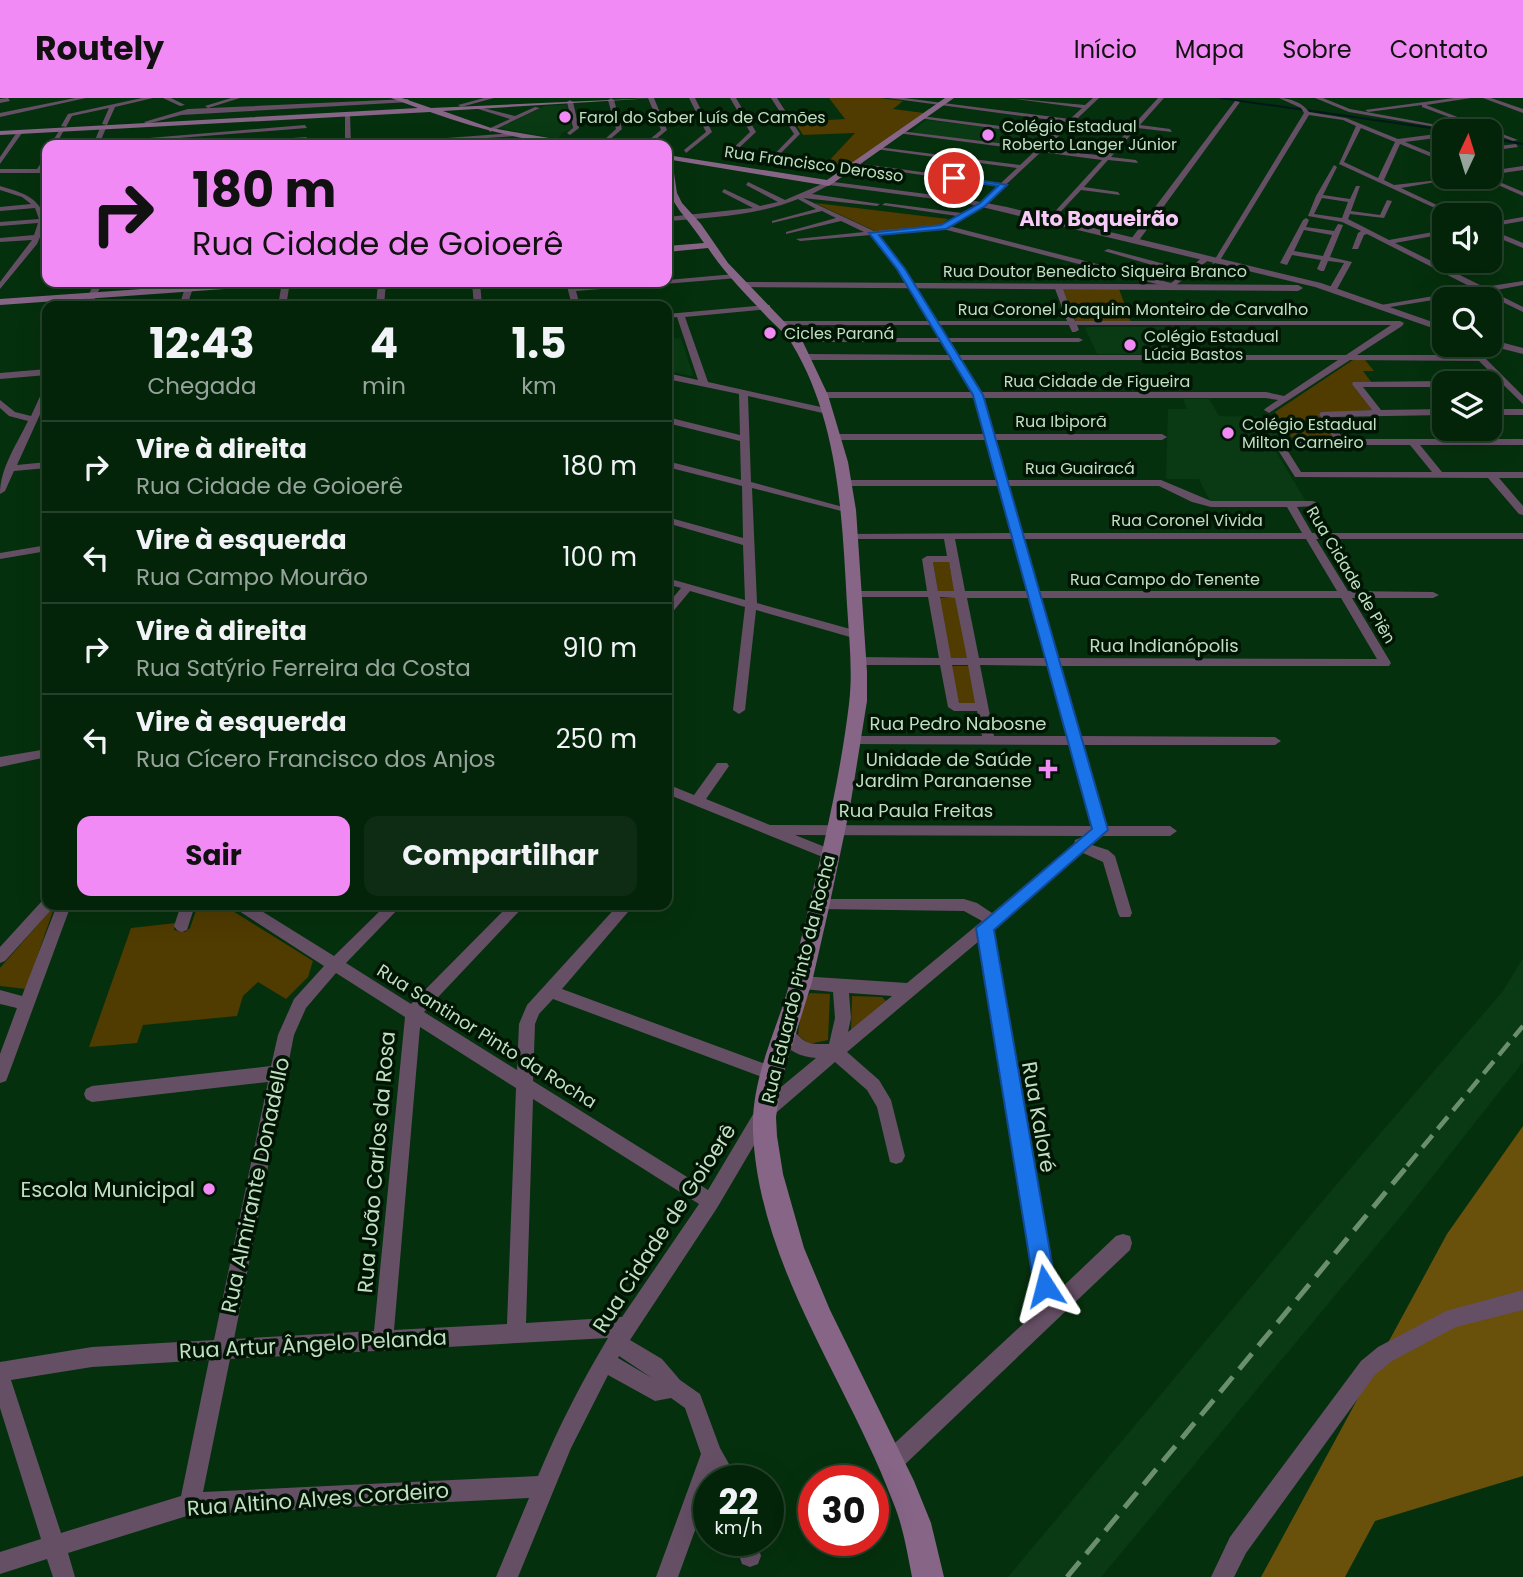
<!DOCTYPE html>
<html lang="pt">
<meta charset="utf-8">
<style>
body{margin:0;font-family:Poppins,sans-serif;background:#0d2c13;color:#f1f3f6;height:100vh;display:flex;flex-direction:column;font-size:26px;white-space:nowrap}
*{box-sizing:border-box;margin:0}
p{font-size:23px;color:#97a49c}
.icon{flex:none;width:38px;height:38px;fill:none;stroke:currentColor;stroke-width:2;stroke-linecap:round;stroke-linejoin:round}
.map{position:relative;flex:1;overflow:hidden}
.sheet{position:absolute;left:42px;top:203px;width:630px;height:609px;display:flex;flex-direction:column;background:#04240a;border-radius:14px;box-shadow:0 7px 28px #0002,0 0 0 2px #25412b}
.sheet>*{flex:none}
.guide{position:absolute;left:42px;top:42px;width:630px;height:147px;border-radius:14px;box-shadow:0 7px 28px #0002,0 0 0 2px #25412b;background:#f18af4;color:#111;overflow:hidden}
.needle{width:46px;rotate:4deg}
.buttons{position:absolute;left:1432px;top:21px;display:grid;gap:14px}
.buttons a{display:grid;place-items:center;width:70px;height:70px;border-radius:14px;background:#04240a;box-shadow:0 7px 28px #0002,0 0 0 2px #25412b;font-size:35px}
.speed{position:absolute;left:693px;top:1367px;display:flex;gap:14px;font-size:35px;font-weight:700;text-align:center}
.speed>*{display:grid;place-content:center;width:91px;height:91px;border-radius:50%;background:#04240a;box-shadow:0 7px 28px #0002,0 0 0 2px #25412b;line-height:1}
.speed small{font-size:18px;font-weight:400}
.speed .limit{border:10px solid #d22;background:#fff;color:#111}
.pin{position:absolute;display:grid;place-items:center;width:60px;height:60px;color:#fff;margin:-30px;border:4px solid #fff;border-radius:50%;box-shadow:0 2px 7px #0007}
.me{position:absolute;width:77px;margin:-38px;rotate:351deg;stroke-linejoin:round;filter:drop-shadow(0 0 5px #0008)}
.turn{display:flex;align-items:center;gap:24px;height:147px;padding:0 35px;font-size:32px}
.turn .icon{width:91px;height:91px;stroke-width:2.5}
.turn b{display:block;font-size:49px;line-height:60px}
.eta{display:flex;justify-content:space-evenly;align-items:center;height:119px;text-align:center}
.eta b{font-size:42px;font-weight:700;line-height:49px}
.primary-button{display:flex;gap:14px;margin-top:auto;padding:14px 35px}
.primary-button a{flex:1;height:80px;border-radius:14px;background:#f18af4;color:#111;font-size:28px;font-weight:700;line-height:80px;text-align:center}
.primary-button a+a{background:#0d2c13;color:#f1f3f6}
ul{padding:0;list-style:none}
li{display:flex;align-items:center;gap:21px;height:91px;padding:0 35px;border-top:2px solid #25412b}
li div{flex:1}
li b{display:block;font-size:26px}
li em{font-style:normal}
header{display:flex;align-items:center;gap:42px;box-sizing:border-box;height:98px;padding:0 35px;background:#f18af4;color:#111}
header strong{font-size:33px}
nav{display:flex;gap:38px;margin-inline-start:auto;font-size:24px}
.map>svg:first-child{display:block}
.built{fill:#093a13}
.green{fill:#503b00}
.forest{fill:#69500b}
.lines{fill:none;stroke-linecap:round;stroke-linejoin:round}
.stream{stroke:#00181b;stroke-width:2}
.minor{fill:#654f65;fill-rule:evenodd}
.tertiary{fill:#654f65;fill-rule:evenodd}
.secondary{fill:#876587;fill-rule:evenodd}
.rail-far1{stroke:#6a8e6e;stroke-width:4.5;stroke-dasharray:16 8;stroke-linecap:butt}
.rail{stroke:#6a8e6e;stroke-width:5;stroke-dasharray:20 10;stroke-linecap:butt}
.route{fill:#1a73e8;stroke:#114b97;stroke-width:2}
.poi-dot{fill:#f18af4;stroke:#011504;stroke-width:2.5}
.labels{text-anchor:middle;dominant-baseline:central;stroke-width:7;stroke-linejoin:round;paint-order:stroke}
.far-poi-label{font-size:16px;fill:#c1dec2;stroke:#011504;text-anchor:start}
.far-street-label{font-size:16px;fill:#c1dec2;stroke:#011504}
.street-label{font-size:18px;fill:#c1dec2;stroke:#011504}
.poi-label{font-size:18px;fill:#c1dec2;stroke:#011504;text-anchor:end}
.far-district-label{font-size:21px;font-weight:bold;fill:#f9caf9;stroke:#011504}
.near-street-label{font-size:21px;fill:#c1dec2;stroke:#011504}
.near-poi-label{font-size:21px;fill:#c1dec2;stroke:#011504;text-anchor:end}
</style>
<header>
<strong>Routely</strong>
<nav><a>Início</a><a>Mapa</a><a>Sobre</a><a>Contato</a></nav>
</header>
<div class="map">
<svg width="1523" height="1479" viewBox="0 0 1523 1479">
<rect width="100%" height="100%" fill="#05300d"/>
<g class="built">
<path d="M567,7L572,32L563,34L558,41L499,30L545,8Z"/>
<path d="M926,22L1052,37L1038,51L910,35Z"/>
<path d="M1088,229H1167L1168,256H1097L1085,230Z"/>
<path d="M681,240L693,277L691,278L667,273V241Z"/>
<path d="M1183,301H1209L1219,318L1278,319L1293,341L1269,342L1307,405H1211L1199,381H1166L1168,311H1187Z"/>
<path d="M1523,860V964L1402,1117L1101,1479H1008L1347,1074L1503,893Z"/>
</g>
<g class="green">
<path d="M829,0H880L903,3L893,11L924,15L845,71L824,68L855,35L803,37L795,24L845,21Z"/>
<path d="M815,105L948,121L940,128L875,133Z"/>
<path d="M1063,191H1119L1131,224H1076Z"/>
<path d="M1353,262H1365L1374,273H1363L1372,285H1352L1372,312L1319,315L1334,341H1293L1275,314Z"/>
<path d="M933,464H949L955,494H938Z"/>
<path d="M939,500H957L969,560H950Z"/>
<path d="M951,568H969L977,607H959Z"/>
<path d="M55,807L26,891L0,888V870Z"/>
<path d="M198,807H223L313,863L308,879L286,901L258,884L243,898L237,918L143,927L137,945L89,949L131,830L176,825L174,832L185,834L190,830Z"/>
<path d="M810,895L830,896L828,942L809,946L798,937L802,906Z"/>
<path d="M852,898L882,899L887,904L851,934Z"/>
</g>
<path class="forest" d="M1523,1028V1378L1375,1423L1345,1479H1261L1447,1136Z"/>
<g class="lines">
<g class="stream">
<path d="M1220,0L1452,33"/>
<path d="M1489,40L1523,46"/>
</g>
<g class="minor">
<path d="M8,0L10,3L0,5V1Z"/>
<path d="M75,0H86L0,19V15Z"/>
<path d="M142,0H153L115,9L107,27L102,26L109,10L72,18L66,29L61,28L68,16Z"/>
<path d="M163,0H171L185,7L180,8Z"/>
<path d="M231,0H240L208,10L205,8Z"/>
<path d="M484,0H494L461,9L458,7Z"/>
<path d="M611,0L614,2L622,31L607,44L604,42L616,31L608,2Z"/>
<path d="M648,0H654L667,32L649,47H643L661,32Z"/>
<path d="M689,0H695L712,34L686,55L684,52L706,34Z"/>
<path d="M730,0H736L756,34L726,62L724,59L750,34Z"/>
<path d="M771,0H777L800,36L769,67L767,64L794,36Z"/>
<path d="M888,0H904L1070,21L1082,10L1008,0L1085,7L1093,0H1099L1045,51L1105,58L1158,0H1164L1140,27L1170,31L1172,34L1137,30L1111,59L1136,62L1138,65L1108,62L1084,89L1118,94L1120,97L1081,92L1052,123H1048V121L1102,62L1041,54L984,107L949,128L1171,185L1183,176L1104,153L1108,151L1187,172L1203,159L1210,161L1172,190L943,131L878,137L904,171L936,223H1067L1054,188L1058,186L1062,188L1075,223H1400L1404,225L1402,228L1357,257H1474L1464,247H1472L1523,298V306L1479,263L1350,262L1269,315L1264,312L1266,310L1278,302L1266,300H983L994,336H1162L1167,339L1162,342H995L1007,382H1161L1211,403H1312L1316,404V408L1297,409L1312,435H1523V441H1316L1348,493L1433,494L1439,497L1433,500H1352L1391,565L1389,568H1061L1081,638L1275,639L1281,643L1275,647H1083L1107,728H1170L1177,733L1170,738H1103L1092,747L1108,752L1115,758L1132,815L1130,819H1120L1118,815L1103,764L1083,755L993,831L1055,1196L1116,1138L1123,1136L1130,1138L1132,1145L1130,1152L898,1373L890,1376L882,1373L879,1365L882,1357L1039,1211L979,843L847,954L879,982L891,1002L905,1058L902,1064L896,1066L890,1064L877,1009L867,992L835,964L770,1020L717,1110L630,1242L662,1261L680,1282L700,1296L720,1350L738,1382H715L714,1380L713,1382H709V1394L678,1479H656L701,1356L685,1310L671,1300L655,1303L608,1277L571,1350L518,1479H496L529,1400L190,1417L68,1455L75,1479H53L47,1461L0,1476V1454L41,1441L0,1310V1264L92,1249L214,1242L268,984L92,1004L86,1001L84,996L86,991L92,988L271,968L278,937L294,901L324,868L236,811L234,807H252L334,858L386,807H402L346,865L411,906L509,807H525L424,914L517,972L519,926L527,907L618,807H634L562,891L779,971L781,976L779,981L773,983L553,901L539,916L535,926L533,983L708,1092L758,1008L816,960C799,959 786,952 778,936L780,931C793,926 795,937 805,943C811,947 821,946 829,946L835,920L833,894L794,890L792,885L794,880L800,878L907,885L982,823L964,813L819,811L814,809L812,805L814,801H964L977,805L992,815L1074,747L1075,742L1085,738L795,737L835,753L837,757L835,761L830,762L667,696V686L694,697L717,665H727L729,668L706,701L770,727L1093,728L1070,647L852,646L846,642L852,638H982L977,613H954L948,609L940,567H858L852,563L858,559L939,560L928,499H854L848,496L854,493H927L922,461L927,458H947L944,441H851L847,440V436L1012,435L999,388H845L840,385L845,382H997L986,342H834L829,339L834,336H984L974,300H822L818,297L822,294H972L952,262H807L803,259L807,256L949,257L941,244H796L792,242L796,240H938L931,227H782L778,225L782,223H928L897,172L871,137L800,143L796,141L864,134L841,123L786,136V134L836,120L822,113L772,125V123L816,111L798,101C759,117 711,120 667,123V119L753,110L722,94L724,91L760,108L778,104L746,87L748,84L785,102L829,83L831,86L812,96L880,106L877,108L803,100L874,133L941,127L957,118L882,107L885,105L962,115L980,105L998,88L853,67L856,65L1001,85L1017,70L875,51L878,49L1020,67L1035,53L897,35L900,33L1039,50L1052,38L918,20L921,18L1055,35L1067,24ZM939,227H1069L1072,234H1075L1079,232L1077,227H1391L1346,257H957L950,244H1079L1083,242L1079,240H947ZM960,262H1338L1284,298L1266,294H981ZM1009,388H1159L1192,404L1211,409H1287L1302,435H1022ZM955,441H1013L1028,493H965ZM1024,441H1306L1337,493H1039ZM933,464H949L954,493H938ZM940,499L955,500L967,560H951ZM967,500H1030L1046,560H979ZM1041,500H1341L1377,561L1058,560ZM952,567H968L975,605H959ZM980,567L1048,568L1068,638H994ZM336,875L405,919L374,1233L234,1241L294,937L306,910ZM849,895L892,898L848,934L851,920ZM420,929L516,990L507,1226L394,1232ZM533,1001L699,1106L622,1219L526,1225ZM608,1240C581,1285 558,1330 538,1378L203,1394L230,1261ZM619,1258L652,1280L618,1260ZM209,1262L181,1398L61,1435L11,1282L92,1269Z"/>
<path d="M1279,0C1290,0 1303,5 1309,14L1346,20L1398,41L1444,35V39L1405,44L1444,60V64L1400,46L1384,82L1394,87L1465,79L1401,90L1458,117H1450L1339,66L1356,28L1343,22L1309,17L1219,164L1212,166L1304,15L1301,10ZM1361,30L1395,44L1378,80L1344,64Z"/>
<path d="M1315,0H1323L1350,11L1470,33H1459L1349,14Z"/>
<path d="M1454,0H1471L1426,7L1518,42L1513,43L1422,9V7L1368,14L1365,12Z"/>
<path d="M1483,0H1491L1523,11V15Z"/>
<path d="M408,1L410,4L181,17L147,26L144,24L188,11Z"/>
<path d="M570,2L573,4L579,30L570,37L567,35L573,30L567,4Z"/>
<path d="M1235,3L1240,4L1137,145H1131V141Z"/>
<path d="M475,8L515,18L535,9L540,10L490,34L488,31L510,21L475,10Z"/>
<path d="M345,15L350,16L351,47H345Z"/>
<path d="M305,27L307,30L140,43L137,41Z"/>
<path d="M103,28L106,30L99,47H93L100,30Z"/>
<path d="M61,30L64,32L56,47H50Z"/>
<path d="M17,34L22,35L0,66V59Z"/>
<path d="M515,35L517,38L378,47L381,45Z"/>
<path d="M307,39L305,42L214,47L217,45Z"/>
<path d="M1516,46L1518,49L1489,53V49Z"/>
<path d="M47,56V64L44,71H47V75H0V71H37Z"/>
<path d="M1334,67L1337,69L1323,97L1350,101L1356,88H1360L1351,113L1380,117L1387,102L1392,103L1384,120L1350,116L1348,121L1389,142L1444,132V136L1395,145L1484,189L1523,183V187L1491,193L1523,209V214L1482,194L1378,211L1377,209L1381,207L1475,191L1367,136L1364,137L1358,151H1352L1358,135L1361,133L1342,124L1308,118L1316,98ZM1322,100L1348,104L1342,120L1314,116Z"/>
<path d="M1523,68V72L1489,77V73Z"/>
<path d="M1480,79H1488L1523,94V98Z"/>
<path d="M0,88C26,96 37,98 47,123L37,146L0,191V184L32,142L0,144V140L34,137L38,125L0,128V124L39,121L35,110L0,113V109L31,106L22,99L0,92Z"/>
<path d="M1523,119V123L1489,129V125Z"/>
<path d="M1306,120L1309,122L1306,129L1334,133L1338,126L1343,127L1330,159L1352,164L1336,193L1329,191L1344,165L1328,163L1324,173H1321L1317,171L1321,162L1292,157L1287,167L1280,165L1303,122ZM1304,132L1332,137L1323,158L1294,153Z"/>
<path d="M1489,131L1523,145V150L1489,136Z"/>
<path d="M735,176L739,178L738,180L576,193L580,208H572L566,184H574L575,188L667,184V182Z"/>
<path d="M95,184H103L91,208H83Z"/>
<path d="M187,184H195L187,208H179Z"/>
<path d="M282,184H290L286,208H278Z"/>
<path d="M378,184H386L384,208H376Z"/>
<path d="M472,184H480L482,208H474Z"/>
<path d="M767,207H770V211L685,219L708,284L830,311V315L827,316L748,298L751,384L854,412L849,415L752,390L757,505L861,534L863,537L857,541L756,512L745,612L739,616L733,612L745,509L690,493L671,516L667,517V507L681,490L667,486V480L745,502L743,447L667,425V419L743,440L742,388L667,369V363L741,382L740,343L667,325V319L740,337L739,296L667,281V275L698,282L677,219L667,220V216Z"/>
<path d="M47,271V277L0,281V275Z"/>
<path d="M1444,283L1448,285H1444V289H1363L1381,312L1444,311V317L1330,319L1343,341H1523V347H1420L1442,374H1523V380H1499L1523,408V417L1519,416L1488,380L1295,379L1273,344L1278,341H1334L1319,316L1321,314L1372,312L1352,286L1353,284ZM1284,347H1410L1432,374H1301Z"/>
<path d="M47,289V301L17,367L47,364V370L14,373L5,393L0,396C0,370 17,346 28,323L9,318L0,310V302L15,314L31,318L43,292Z"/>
<rect x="1489" y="311" width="34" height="6"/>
<path d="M47,447V453L0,461V455Z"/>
<path d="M47,651V659L0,669V659Z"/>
<path d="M47,801V807H54L52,811L5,863L0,865V849L42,803Z"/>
<path d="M57,807H71L8,978L6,983L0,985V956L17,910L0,906V892L22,898Z"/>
<path d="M181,807H195L187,832L182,834L177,832L174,828Z"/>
<path d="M1523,1192V1212L1456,1229L1392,1263L1375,1277L1246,1455L1234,1479H1211L1230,1439L1361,1263L1378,1249L1446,1213Z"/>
<path d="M734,1442H756L761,1458L758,1466L750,1469L742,1466Z"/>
</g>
<g class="tertiary">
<path d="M826,83L965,101L1007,109L1321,185L1444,228V234L1315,189L1007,115L965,105L829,87Z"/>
<path d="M745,184L1298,187L1303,190L1298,193L742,189V185Z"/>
<path d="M1489,241L1523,250V256L1487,247Z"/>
</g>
<g class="secondary">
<path d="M391,0H402L431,10L655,0L443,13L491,30L591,47C535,47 482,32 430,14L0,37V33L418,10Z"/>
<path d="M945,0H954L829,88L672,62L677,95L682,105L701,126L728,165L802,242L828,297L848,364L856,412L867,574V603L850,709L828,814L812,884L782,980L776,1019L777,1038L783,1076L804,1150L830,1212L914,1383L931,1425L944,1479H912C907,1453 903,1428 893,1404C847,1282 759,1168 753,1034C751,988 770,946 784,904C792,879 798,854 804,829C822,755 840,681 849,606C853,573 849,540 847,507C842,418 839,324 792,246C786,236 776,228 768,220C747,197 725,176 708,150L667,154V148L704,145C677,104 667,111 667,57L827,82Z"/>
<path d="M241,184H286L281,187L0,207V201Z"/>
</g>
<path class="rail-far1" d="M1407,1068L1523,928"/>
<path class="rail" d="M1067,1479L1409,1066"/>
</g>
<path class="route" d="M954,78L1007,87L985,108L946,131L879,137L905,171L983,297L1108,732L994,832L1056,1188L1052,1195L1045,1198L1037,1195L1034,1188L976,830L1092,731L973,297L897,171L869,135L941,127L980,105L998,88L952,81Z"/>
<g class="poi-dot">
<circle cx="565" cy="19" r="7"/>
<circle cx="988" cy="37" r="7"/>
<circle cx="770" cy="235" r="7"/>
<circle cx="1130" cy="247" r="7"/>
<circle cx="1228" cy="335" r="7"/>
<path d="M1044.5 660.5h7v7h7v7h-7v7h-7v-7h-7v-7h7z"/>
<circle cx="209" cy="1091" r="7"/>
</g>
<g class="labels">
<g class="far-poi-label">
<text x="579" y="19">Farol do Saber Luís de Camões</text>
<text x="1002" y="28">Colégio Estadual<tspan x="1002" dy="18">Roberto Langer Júnior</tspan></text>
<text x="784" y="235">Cicles Paraná</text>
<text x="1144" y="238">Colégio Estadual<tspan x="1144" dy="18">Lúcia Bastos</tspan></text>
<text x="1242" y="326">Colégio Estadual<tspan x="1242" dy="18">Milton Carneiro</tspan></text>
</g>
<g class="far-street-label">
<text transform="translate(814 66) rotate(8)">Rua Francisco Derosso</text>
<text x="1095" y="173">Rua Doutor Benedicto Siqueira Branco</text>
<text x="1133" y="211">Rua Coronel Joaquim Monteiro de Carvalho</text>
<text x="1097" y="283">Rua Cidade de Figueira</text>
<text x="1061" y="323">Rua Ibiporã</text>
<text x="1080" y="370">Rua Guairacá</text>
<text x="1187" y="422">Rua Coronel Vivida</text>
<text transform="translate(1351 477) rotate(59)">Rua Cidade de Piên</text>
<text x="1165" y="481">Rua Campo do Tenente</text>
</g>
<g class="street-label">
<text x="1164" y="547">Rua Indianópolis</text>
<text x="958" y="625">Rua Pedro Nabosne</text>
<text x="916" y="712">Rua Paula Freitas</text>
<text transform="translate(798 881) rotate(-76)">Rua Eduardo Pinto da Rocha</text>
<text transform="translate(487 938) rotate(32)">Rua Santinor Pinto da Rocha</text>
</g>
<g class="poi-label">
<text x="1032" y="661">Unidade de Saúde<tspan x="1032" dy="21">Jardim Paranaense</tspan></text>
</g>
<g class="far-district-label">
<text x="1099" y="120">Alto Boqueirão</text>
</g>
<g class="near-street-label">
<text transform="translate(1039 1019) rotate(80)">Rua Kaloré</text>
<text transform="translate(376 1064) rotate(-85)">Rua João Carlos da Rosa</text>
<text transform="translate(255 1087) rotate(-78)">Rua Almirante Donadello</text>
<text transform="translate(664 1130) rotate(-57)">Rua Cidade de Goioerê</text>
<text transform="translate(313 1246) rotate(-3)">Rua Artur Ângelo Pelanda</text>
<text transform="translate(318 1401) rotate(-4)">Rua Altino Alves Cordeiro</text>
</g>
<g class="near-poi-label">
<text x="195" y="1091">Escola Municipal</text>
</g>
</g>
</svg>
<div class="buttons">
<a><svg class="needle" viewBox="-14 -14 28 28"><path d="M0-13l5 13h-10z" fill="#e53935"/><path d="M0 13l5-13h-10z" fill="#97a49c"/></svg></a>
<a><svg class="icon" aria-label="sound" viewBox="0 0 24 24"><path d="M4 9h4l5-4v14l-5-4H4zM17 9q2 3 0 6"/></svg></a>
<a><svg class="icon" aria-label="search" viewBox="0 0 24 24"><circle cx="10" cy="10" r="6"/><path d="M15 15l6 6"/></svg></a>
<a><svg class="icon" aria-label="layers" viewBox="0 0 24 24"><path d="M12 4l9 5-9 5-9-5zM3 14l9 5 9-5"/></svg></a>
</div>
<div class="speed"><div>22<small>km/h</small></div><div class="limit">30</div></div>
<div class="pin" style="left:954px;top:80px;background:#d93025"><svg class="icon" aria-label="arrive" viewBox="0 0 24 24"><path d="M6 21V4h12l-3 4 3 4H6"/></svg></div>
<svg class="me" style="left:1045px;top:1188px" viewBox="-20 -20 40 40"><path d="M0-17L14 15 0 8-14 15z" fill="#1a73e8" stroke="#fff" stroke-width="4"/></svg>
<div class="guide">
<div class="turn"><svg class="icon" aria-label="right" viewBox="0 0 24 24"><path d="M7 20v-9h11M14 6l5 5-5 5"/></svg><div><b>180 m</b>Rua Cidade de Goioerê</div></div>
</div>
<section class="sheet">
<div class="eta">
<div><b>12:43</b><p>Chegada</p></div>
<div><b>4</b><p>min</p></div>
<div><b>1.5</b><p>km</p></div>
</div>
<ul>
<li><svg class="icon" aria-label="right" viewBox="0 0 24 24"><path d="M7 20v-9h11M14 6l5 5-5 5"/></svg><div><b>Vire à direita</b><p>Rua Cidade de Goioerê</p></div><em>180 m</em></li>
<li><svg class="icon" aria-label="left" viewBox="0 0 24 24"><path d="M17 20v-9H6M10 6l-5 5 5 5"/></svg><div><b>Vire à esquerda</b><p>Rua Campo Mourão</p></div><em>100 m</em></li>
<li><svg class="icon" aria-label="right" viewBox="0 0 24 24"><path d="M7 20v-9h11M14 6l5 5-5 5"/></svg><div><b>Vire à direita</b><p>Rua Satýrio Ferreira da Costa</p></div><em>910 m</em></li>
<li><svg class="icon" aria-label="left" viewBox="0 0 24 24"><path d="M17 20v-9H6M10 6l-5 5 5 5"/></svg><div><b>Vire à esquerda</b><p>Rua Cícero Francisco dos Anjos</p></div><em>250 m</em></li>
</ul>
<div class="primary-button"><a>Sair</a><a>Compartilhar</a></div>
</section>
</div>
